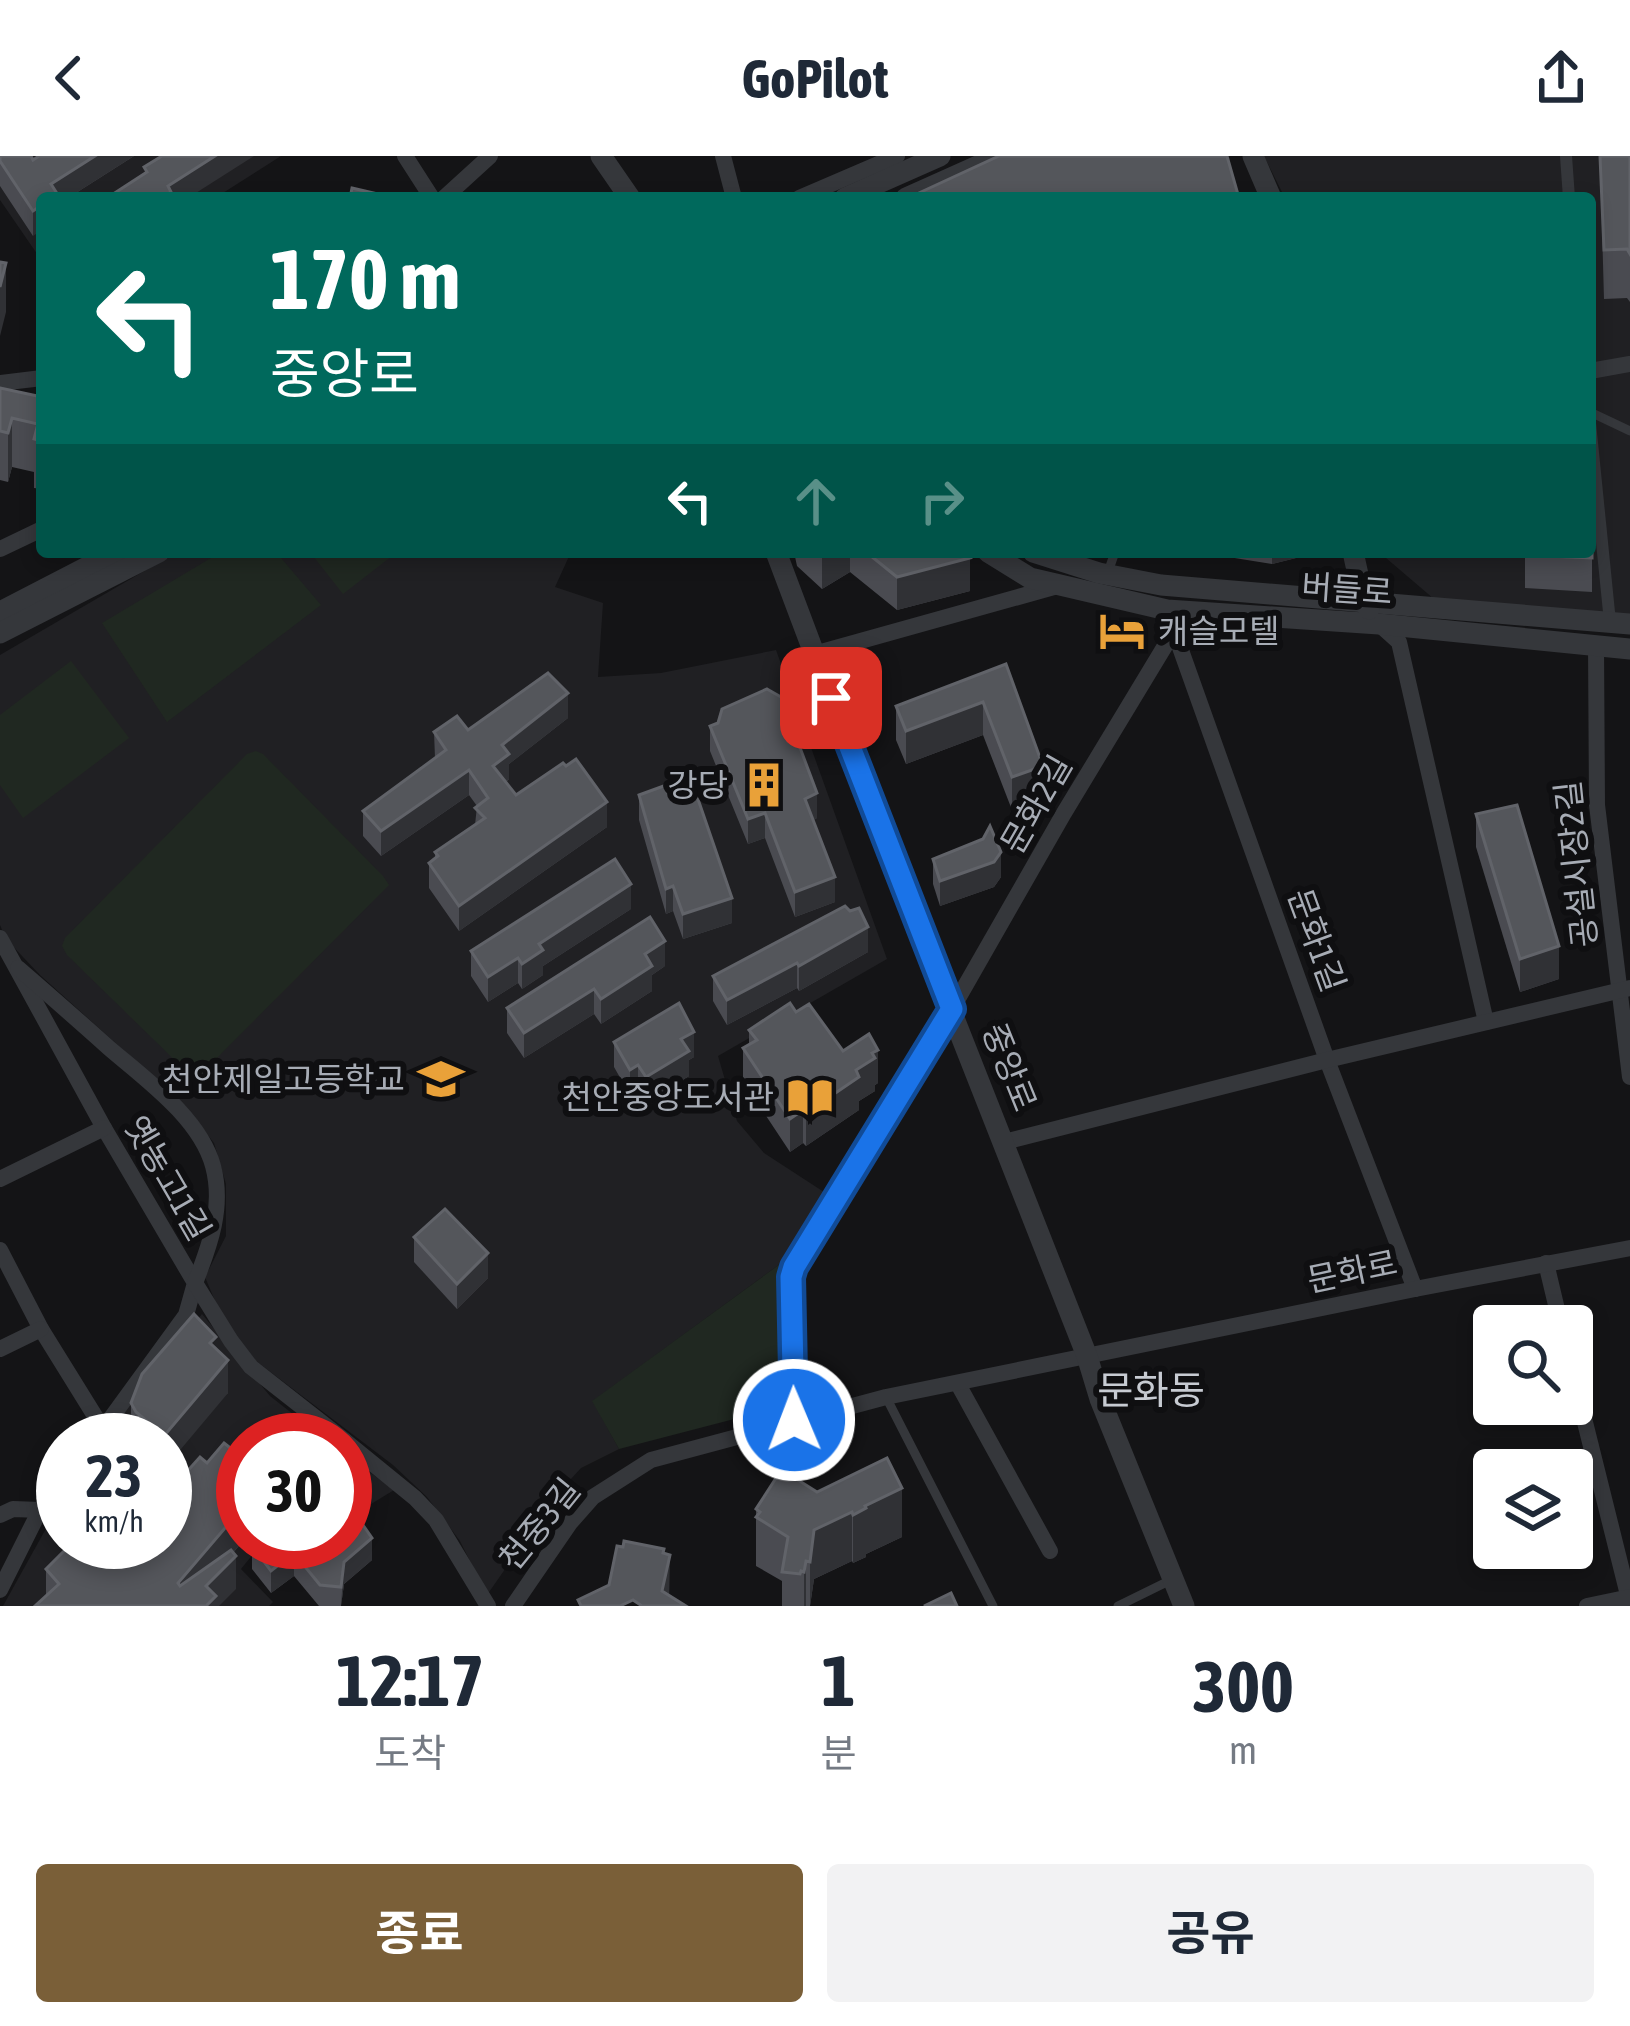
<!DOCTYPE html>
<html lang="ko">
<meta charset="utf-8">
<style>
body{margin:0;font-family:"Asap Condensed","Noto Sans KR",sans-serif;background:#f2f2f3;color:#1f2937;height:100vh;display:flex;flex-direction:column;font-size:45px;white-space:nowrap}
*{box-sizing:border-box;margin:0}
p{font-size:39px;color:#747a83}
.icon{flex:none;width:66px;height:66px;fill:none;stroke:currentColor;stroke-width:2;stroke-linecap:round;stroke-linejoin:round}
.map{position:relative;height:1450px;overflow:hidden}
.details{display:flex;flex-direction:column;background:#fff;flex:1}
.details>*{flex:none}
.guide{position:absolute;left:36px;top:36px;width:1560px;height:366px;border-radius:12px;box-shadow:0 6px 18px #0003;background:#00695c;color:#fff;overflow:hidden}
.controls{position:absolute;left:1473px;top:1149px;display:grid;gap:24px}
.controls a{display:grid;place-items:center;width:120px;height:120px;border-radius:12px;background:#fff;box-shadow:0 6px 18px #0003;font-size:60px}
.speed{position:absolute;left:36px;top:1257px;display:flex;gap:24px;font-size:60px;font-weight:700;text-align:center}
.speed>*{display:grid;place-content:center;width:156px;height:156px;border-radius:50%;background:#fff;box-shadow:0 6px 18px #0003;line-height:1}
.speed small{font-size:30px;font-weight:400}
.speed .limit{border:18px solid #d22;background:#fff;color:#111}
.pin{position:absolute;display:grid;place-items:center;width:102px;height:102px;color:#fff;margin:-51px;border-radius:24px;box-shadow:0 6px 18px #0006}
.me{position:absolute;width:132px;margin:-66px;rotate:359deg;stroke-linejoin:round;filter:drop-shadow(0 0 9px #0008)}
.turn{display:flex;align-items:center;gap:42px;height:252px;padding:0 36px;font-size:54px}
.turn .icon{width:156px;height:156px;stroke-width:2.5}
.turn b{display:block;font-size:84px;line-height:102px}
.lanes{display:flex;align-items:center;height:114px;padding:0 36px;background:#0003;justify-content:center;gap:60px;direction:ltr}
.lanes .off{opacity:.35}
.eta{display:flex;justify-content:space-evenly;align-items:center;height:204px;text-align:center}
.eta b{font-size:72px;font-weight:700;line-height:84px}
.action{display:flex;gap:24px;margin-top:auto;padding:24px 36px}
.action a{flex:1;height:138px;border-radius:12px;background:#7a5f38;color:#fff;font-size:48px;font-weight:700;line-height:138px;text-align:center}
.action a+a{background:#f2f2f3;color:#1f2937}
header{display:flex;justify-content:space-between;align-items:center;height:156px;padding:0 36px;background:#fff;font-size:54px;font-weight:700}
.map>svg:first-child{display:block}
.built{fill:#202023}
.green{fill:#202821}
.lines{fill:none;stroke-linecap:round;stroke-linejoin:round}
.service{stroke:#35373b;stroke-width:9}
.pedestrian{stroke:#35373b;stroke-width:12}
.minor{stroke:#35373b;stroke-width:16}
.tertiary{stroke:#35373b;stroke-width:21}
.wall{fill:#4a4b51}
.shaded-wall{fill:#303135}
.building{fill:#54565b;stroke:#616369;stroke-width:3}
.route-casing{stroke:#114b97;stroke-width:30}
.route{stroke:#1a73e8;stroke-width:21}
.labels{text-anchor:middle;dominant-baseline:central;stroke-width:12;stroke-linejoin:round;paint-order:stroke}
.street-label{font-size:33px;fill:#a7acb5;stroke:#0f0f11}
.poi-label{font-size:33px;fill:#a7acb5;stroke:#0f0f11;text-anchor:end}
.quarter-label{font-size:39px;fill:#c7cbd2;stroke:#0f0f11}
</style>
<header><svg class="icon" aria-label="back" viewBox="0 0 24 24"><path d="M15 5l-7 7 7 7"/></svg>GoPilot<svg class="icon" aria-label="share" viewBox="0 0 24 24"><path d="M12 15V3M7 8l5-5 5 5M5 13v7h14v-7"/></svg></header>
<div class="map">
<svg width="1630" height="1450" viewBox="0 0 1630 1450">
<rect width="100%" height="100%" fill="#141416"/>
<g class="built">
<path d="M0,0H281L215,42H42V105L0,44Z"/>
<path d="M1264,0H1630V462L1434,443L1379,396H1590V42H1285Z"/>
<path d="M177,396H571L555,431L603,447L598,521L661,517L776,494L887,803L718,900L737,965L764,997L827,1038L780,1108L593,1245L619,1293L581,1312L559,1336L487,1439L460,1385L427,1341L393,1309L256,1205L223,1164L205,1121L226,1080V1028L214,987L182,947L40,819L6,783L0,769V499Z"/>
<path d="M202,1158L270,1240L326,1284H243V1386H263L241,1413L273,1446L269,1450H3L63,1342V1386H165V1284H101Z"/>
<path d="M345,1298L394,1334L345,1364Z"/>
</g>
<g class="green">
<path d="M221,396H276L321,449L167,566L102,467Z"/>
<path d="M310,396H397L343,438Z"/>
<path d="M71,505L129,582L23,662L0,629V559Z"/>
<path d="M256,595L263,598L383,720L389,729L200,919L193,922L67,799L62,790L65,782L247,598Z"/>
<path d="M780,1108L782,1246L773,1253L619,1293L592,1245Z"/>
</g>
<g class="lines">
<g class="service">
<path d="M1590,256L1630,275"/>
<path d="M1107,419L1115,396"/>
<path d="M886,1241L993,1450"/>
<path d="M1118,1450L1173,1423"/>
</g>
<g class="pedestrian">
<path d="M1566,0L1569,42"/>
<path d="M1590,267L1610,466"/>
</g>
<g class="minor">
<path d="M405,0L432,42"/>
<path d="M723,0L734,42"/>
<path d="M444,42L490,0"/>
<path d="M799,42L897,0"/>
<path d="M1590,215L1630,208"/>
<path d="M0,227L42,222"/>
<path d="M0,393L42,373"/>
<path d="M1379,468L1399,486L1486,866"/>
<path d="M1172,469L1327,904L1415,1133"/>
<path d="M1596,489L1597,649L1630,921"/>
<path d="M814,498L1061,429"/>
<path d="M0,782L104,972L195,1127L186,1159L95,1284"/>
<path d="M18,812C48,838 79,865 109,892C145,923 200,962 213,1010C224,1051 210,1089 195,1127L231,1185L251,1211L344,1284"/>
<path d="M1004,986L1327,904L1630,832"/>
<path d="M0,1023L104,972"/>
<path d="M0,1094L41,1173L103,1273"/>
<path d="M1546,1107L1561,1170"/>
<path d="M0,1193L41,1173"/>
<path d="M1572,1214L1630,1447"/>
<path d="M958,1228L1050,1395"/>
<path d="M794,1264L791,1121L794,1111L952,853L1064,657L1174,475"/>
<path d="M345,1285L415,1342L436,1364L488,1450"/>
<path d="M0,1359L13,1353L40,1354"/>
<path d="M0,1434L40,1354L63,1325"/>
<path d="M513,1450L570,1367L593,1341L651,1304L886,1241L1415,1133L1630,1092"/>
<path d="M1587,1450L1630,1441"/>
</g>
<g class="tertiary">
<path d="M601,0L630,42"/>
<path d="M1253,0L1271,42"/>
<path d="M845,42L940,0"/>
<path d="M906,42L1000,0"/>
<path d="M776,396L898,720L1087,1200L1100,1243L1184,1450"/>
<path d="M988,396L1030,422L1167,454L1379,468L1630,493"/>
<path d="M1033,396L1099,417L1161,429L1630,468"/>
<path d="M1353,396L1364,446L1369,453"/>
<path d="M0,456L116,396"/>
<path d="M0,477L159,396"/>
</g>
</g>
<g class="wall">
<path d="M0,0L33,4L39,0H134L68,42H42L33,80L0,30Z"/>
<path d="M1600,0H1630V146L1627,142L1604,143Z"/>
<path d="M0,232L42,241V333L34,332V316L12,311L8,326L0,324Z"/>
<path d="M1592,359V436L1525,432V396Z"/>
<path d="M794,396H964L970,435L897,454L850,416L822,433L797,410Z"/>
<path d="M1197,396H1312L1308,399L1272,408Z"/>
<path d="M1006,508L1043,643L1012,654L983,579L906,608L896,584V550Z"/>
<path d="M568,562L509,608V623L506,626L516,639L607,671L459,775L429,732V707L435,702V696L475,669L477,650L469,639L381,700L363,680V655L435,602L434,576L468,574Z"/>
<path d="M718,567L817,662L813,664L835,746L795,761L765,682L748,688L710,595V570Z"/>
<path d="M671,622L732,767L683,783L673,755L666,758L639,664V639L671,628Z"/>
<path d="M1476,658L1559,823L1520,836L1476,691Z"/>
<path d="M933,703L1001,721L994,731L940,750L933,728Z"/>
<path d="M631,753L543,810V819L522,833L518,827L488,846L471,820V795Z"/>
<path d="M850,755L868,796L799,835L797,832L727,869L713,845V820Z"/>
<path d="M665,810L652,819V835L601,868L594,858L524,902L507,877V852Z"/>
<path d="M796,856L878,927L875,929V935L859,945V954L806,990L803,987L790,996L743,925V892L749,889V874Z"/>
<path d="M614,886L694,901L689,904V920L646,946L638,934L630,939L614,911Z"/>
<path d="M414,1081L488,1122L457,1153L414,1106Z"/>
<path d="M216,1192L228,1237L165,1284H133L131,1281V1247Z"/>
<path d="M243,1302V1385L233,1397L236,1433L46,1439V1413L165,1386L207,1307Z"/>
<path d="M784,1322L817,1336L902,1381L866,1398V1401L853,1407L852,1405L814,1423L810,1450H782V1425L756,1410V1353Z"/>
<path d="M345,1367L372,1404L344,1428L341,1450H319L294,1420L271,1437L252,1413V1390L345,1386Z"/>
</g>
<g class="shaded-wall">
<path d="M95,0H134L68,42H51V28Z"/>
<path d="M215,0H254L188,42H161L168,30Z"/>
<path d="M42,49V74L33,80V55Z"/>
<path d="M0,99V130L6,107V156L0,180Z"/>
<path d="M12,262V311L8,326V277Z"/>
<path d="M829,396H850V416L822,433V400Z"/>
<path d="M1272,396H1312L1308,399L1272,408Z"/>
<path d="M970,402V435L897,454V421Z"/>
<path d="M568,537V562L509,608V623L493,635V610L502,589Z"/>
<path d="M983,546V579L906,608V575Z"/>
<path d="M1043,610V643L1012,654V621Z"/>
<path d="M469,614V639L381,700V675Z"/>
<path d="M817,637V662L805,668V643Z"/>
<path d="M607,646V671L459,775V750Z"/>
<path d="M765,657V682L748,688V663Z"/>
<path d="M1001,696V721L994,731L940,750V725Z"/>
<path d="M835,721V746L795,761V736Z"/>
<path d="M631,728V753L543,810V819L522,833V808L539,788Z"/>
<path d="M673,730V755L666,758V733Z"/>
<path d="M732,742V767L683,783V758Z"/>
<path d="M868,771V796L799,835V810Z"/>
<path d="M665,785V810L652,819V835L601,868V843L645,798Z"/>
<path d="M1559,790V823L1520,836V803Z"/>
<path d="M518,802V827L488,846V821Z"/>
<path d="M797,807V832L727,869V844Z"/>
<path d="M594,833V858L524,902V877Z"/>
<path d="M694,876V901L689,904V920L646,946V921L681,883Z"/>
<path d="M878,894V927L875,929V935L859,945V954L806,990V957Z"/>
<path d="M638,909V934L630,939V914Z"/>
<path d="M803,954V987L790,996V963Z"/>
<path d="M488,1097V1122L457,1153V1128Z"/>
<path d="M228,1204V1237L165,1312L164,1280Z"/>
<path d="M902,1332V1381L866,1398V1401L853,1407V1359L865,1350Z"/>
<path d="M243,1351V1385L187,1450L178,1427Z"/>
<path d="M852,1356V1405L814,1423L810,1450V1406L814,1374Z"/>
<path d="M372,1382V1404L344,1428L341,1450L344,1406Z"/>
<path d="M294,1397V1420L271,1437V1415Z"/>
<path d="M663,1397L664,1427L670,1399L669,1450H662Z"/>
<path d="M236,1400V1433L219,1450H206V1430Z"/>
<path d="M806,1405V1450H804V1416Z"/>
</g>
<g class="building">
<path d="M0,0H31L33,4L39,0H95L51,28L58,39L53,42H42V49L33,55L0,5Z"/>
<path d="M162,0H215L168,30L171,36L161,42H107L147,16L144,11Z"/>
<path d="M999,0H1227L1239,42H908Z"/>
<path d="M1600,0H1630V98L1627,93L1604,94Z"/>
<path d="M352,32L395,42H350Z"/>
<path d="M0,106L6,107L0,131Z"/>
<path d="M0,232L42,241V285L34,283L38,268L12,262L8,277L0,275Z"/>
<path d="M1590,358L1592,359V402L1525,399V396H1590Z"/>
<path d="M866,396H964L970,402L897,421Z"/>
<path d="M1006,508L1043,610L1012,621L983,546L906,575L896,550Z"/>
<path d="M548,517L568,537L502,589L509,598L493,610L516,639L563,607L566,610L576,603L607,646L459,750L429,707L438,700L435,696L485,662L475,652L488,642L469,614L381,675L363,655L446,594L434,576L457,560L468,574Z"/>
<path d="M767,533L781,541L817,637L805,643L835,721L795,736L765,657L748,663L710,570L718,567L722,553Z"/>
<path d="M688,614L732,742L683,758L673,730L666,733L639,639L672,627L671,622Z"/>
<path d="M1517,649L1559,790L1520,803L1476,658Z"/>
<path d="M990,670L1001,696L994,706L940,725L933,703L983,683Z"/>
<path d="M615,703L631,728L539,788L543,794L522,808L518,802L488,821L471,795Z"/>
<path d="M845,750L850,755L859,752L868,771L799,810L797,807L727,844L713,820Z"/>
<path d="M650,761L665,785L645,798L652,810L601,843L594,833L524,877L507,852Z"/>
<path d="M679,847L694,876L681,883L689,895L646,921L638,909L630,914L614,886Z"/>
<path d="M790,847L796,856L809,848L843,895L869,878L878,894L872,897L875,902L856,914L859,921L806,957L803,954L790,963L743,892L757,884L749,874Z"/>
<path d="M445,1053L488,1097L457,1128L414,1081Z"/>
<path d="M194,1158L216,1181L210,1187L228,1204L164,1280L136,1256L131,1247L142,1218Z"/>
<path d="M224,1287L243,1302V1351L178,1427L180,1430L231,1394L236,1400L206,1430L216,1440L206,1450H35L59,1428L46,1413L73,1386H165V1340L200,1301L207,1307Z"/>
<path d="M887,1302L902,1332L865,1350L866,1352L853,1359L852,1356L814,1374L810,1406L806,1405L804,1416L801,1415L800,1418L782,1416L788,1381L756,1361L760,1356L756,1353L778,1319L784,1322L787,1317L817,1336Z"/>
<path d="M356,1359L372,1382L344,1406L341,1431L320,1429L294,1397L271,1415L252,1390L258,1386L329,1388L345,1386V1375L349,1372L345,1367Z"/>
<path d="M624,1385L664,1393L663,1397L670,1399L662,1435L686,1450H642L633,1444L620,1450H581L578,1444L609,1429L617,1390L623,1391Z"/>
<path d="M951,1437L957,1450H924Z"/>
</g>
<g class="lines">
<g class="route-casing">
<path id="route" d="M794,1264L791,1121L794,1111L952,853L831,542"/>
</g>
<use href="#route" class="route"/>
</g>
<defs>
<g id="hotel-bare" transform="scale(3.6)"><path d="M-6-4.5h1.5V1H6V5H4.5V3h-9V5H-6ZM-4 0a1.8 1.8 0 1 1 3.6 0ZM.5 0V-2.5h3Q6-2.5 6 0Z" fill="#e9a139" stroke="#0f0f11" stroke-width="2.5" paint-order="stroke"/></g>
<g id="building-bare" transform="scale(3.6)"><path d="M-4-6H4V6H1V3H-1V6H-4ZM-2.5-4.3h1.7v1.8h-1.7ZM.8-4.3h1.7v1.8H.8ZM-2.5-1h1.7V.8h-1.7ZM.8-1h1.7V.8H.8Z" fill="#e9a139" stroke="#0f0f11" stroke-width="2.5" paint-order="stroke"/></g>
<g id="school-bare" transform="scale(3.6)"><path d="M0-5L7-2L0 1L-7-2ZM-4 1L0 2.5L4 1V4Q0 6-4 4Z" fill="#e9a139" stroke="#0f0f11" stroke-width="2.5" paint-order="stroke"/></g>
<g id="library-bare" transform="scale(3.6)"><path d="M-6-4Q-3-5.5-.7-3.5V5Q-3 3-6 4ZM6-4Q3-5.5 .7-3.5V5Q3 3 6 4Z" fill="#e9a139" stroke="#0f0f11" stroke-width="2.5" paint-order="stroke"/></g>
</defs>
<g fill-rule="evenodd">
<use href="#hotel-bare" x="1122" y="475"/>
<use href="#building-bare" x="764" y="629"/>
<use href="#school-bare" x="441" y="923"/>
<use href="#library-bare" x="810" y="941"/>
</g>
<g class="labels">
<g class="street-label">
<text transform="translate(1347 433) rotate(4)">버들로</text>
<text transform="translate(1036 648) rotate(-60)">문화2길</text>
<text transform="translate(1576 708) rotate(-96)">공설시장2길</text>
<text transform="translate(1317 784) rotate(70)">문화1길</text>
<text transform="translate(1010 911) rotate(68)">중앙로</text>
<text transform="translate(168 1022) rotate(60)">옛농고1길</text>
<text transform="translate(1352 1115) rotate(-12)">문화로</text>
<text transform="translate(539 1368) rotate(-51)">천중3길</text>
</g>
<g class="poi-label">
<text x="1158" y="475" text-anchor="start">캐슬모텔</text>
<text x="728" y="629">강당</text>
<text x="405" y="923">천안제일고등학교</text>
<text x="774" y="941">천안중앙도서관</text>
</g>
<g class="quarter-label">
<text x="1151" y="1234">문화동</text>
</g>
</g>
</svg>
<div class="controls">
<a><svg class="icon" aria-label="search" viewBox="0 0 24 24"><circle cx="10" cy="10" r="6"/><path d="M15 15l6 6"/></svg></a>
<a><svg class="icon" aria-label="layers" viewBox="0 0 24 24"><path d="M12 4l9 5-9 5-9-5zM3 14l9 5 9-5"/></svg></a>
</div>
<div class="speed"><div>23<small>km/h</small></div><div class="limit">30</div></div>
<div class="pin" style="left:831px;top:542px;background:#d93025"><svg class="icon" aria-label="arrive" viewBox="0 0 24 24"><path d="M6 21V4h12l-3 4 3 4H6"/></svg></div>
<svg class="me" style="left:794px;top:1264px" viewBox="-20 -20 40 40"><circle r="17" fill="#1a73e8" stroke="#fff" stroke-width="3"/><path d="M0-11L8 9 0 5-8 9z" fill="#fff"/></svg>
<div class="guide">
<div class="turn"><svg class="icon" aria-label="left" viewBox="0 0 24 24"><path d="M17 20v-9H6M10 6l-5 5 5 5"/></svg><div><b>170 m</b>중앙로</div></div>
<div class="lanes"><svg class="icon" aria-label="left" viewBox="0 0 24 24"><path d="M17 20v-9H6M10 6l-5 5 5 5"/></svg><svg class="icon off" aria-label="ahead" viewBox="0 0 24 24"><path d="M12 20V5M6 11l6-6 6 6"/></svg><svg class="icon off" aria-label="right" viewBox="0 0 24 24"><path d="M7 20v-9h11M14 6l5 5-5 5"/></svg></div>
</div>
</div>
<section class="details">
<div class="eta">
<div><b>12:17</b><p>도착</p></div>
<div><b>1</b><p>분</p></div>
<div><b>300</b><p>m</p></div>
</div>
<div class="action"><a>종료</a><a>공유</a></div>
</section>
